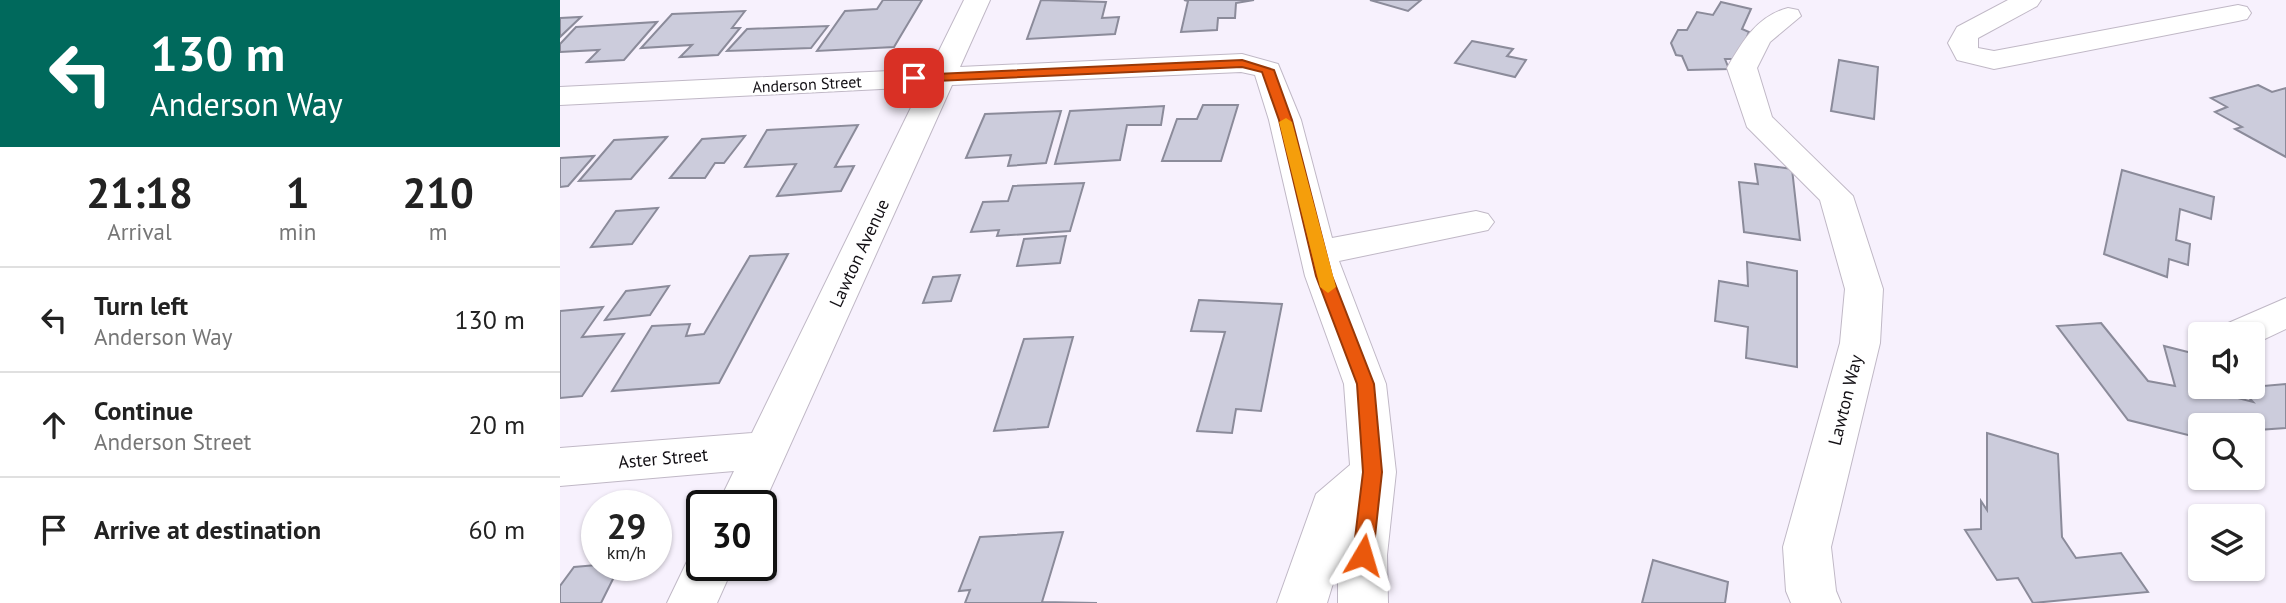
<!DOCTYPE html>
<style>
body{margin:0;font-family:"PT Sans",sans-serif;background:#f2f2f2;color:#222;height:100vh;display:flex;flex-direction:column;font-size:26px;white-space:nowrap}
*{box-sizing:border-box;margin:0}
p{font-size:23px;color:#767676}
.icon{flex:none;width:38px;height:38px;fill:none;stroke:currentColor;stroke-width:2;stroke-linecap:round;stroke-linejoin:round}
.map{position:relative;flex:1;overflow:hidden}
.side{display:flex;flex-direction:column;background:#fff;width:560px}
.side>*{flex:none}
.top-card{background:#00695c;color:#fff;overflow:hidden}
.tools{position:absolute;left:1628px;top:322px;display:grid;gap:14px}
.tools a{display:grid;place-items:center;width:77px;height:77px;border-radius:7px;background:#fff;box-shadow:0 2px 5px #0004;font-size:35px}
.speed{position:absolute;left:21px;top:490px;display:flex;gap:14px;font-size:35px;font-weight:700;text-align:center}
.speed>*{display:grid;place-content:center;width:91px;height:91px;border-radius:50%;background:#fff;box-shadow:0 2px 5px #0004;line-height:1}
.speed small{font-size:18px;font-weight:400}
.speed .limit{border:4px solid #111;border-radius:10px;background:#fff;color:#111}
.pin{position:absolute;display:grid;place-items:center;width:60px;height:60px;color:#fff;margin:-30px;border-radius:14px;box-shadow:0 4px 10px #0006}
.me{position:absolute;width:77px;margin:-38px;rotate:7deg;stroke-linejoin:round;filter:drop-shadow(0 0 5px #0008)}
.turn{display:flex;align-items:center;gap:24px;height:147px;padding:0 35px;font-size:32px}
.turn .icon{width:91px;height:91px;stroke-width:2.5}
.turn b{display:block;font-size:49px;line-height:60px}
.eta{display:flex;justify-content:space-evenly;align-items:center;height:119px;text-align:center}
.eta b{font-size:42px;font-weight:600;line-height:49px}
ul{padding:0;list-style:none}
li{display:flex;align-items:center;gap:21px;height:105px;padding:0 35px;border-top:2px solid #e0e0e0}
li div{flex:1}
li b{display:block;font-size:26px}
li em{font-style:normal}
main{display:flex;flex:1;min-height:0}
.map>svg:first-child{display:block}
.building{fill:#ccccdc;stroke:#8b8b9a;stroke-width:2}
.lines{fill:none;stroke-linecap:round;stroke-linejoin:round}
.minor-casing{stroke:#c0b8c6;stroke-width:2}
.minor{fill:#fff;fill-rule:evenodd}
.route{fill:#ea580c;stroke:#983908;stroke-width:2}
.slow{fill:#f59e0b}
.labels{text-anchor:middle;dominant-baseline:central;stroke-width:5;stroke-linejoin:round;paint-order:stroke}
.far-street-label{font-size:16px;fill:#120f14;stroke:#fff}
.street-label{font-size:18px;fill:#120f14;stroke:#fff}
</style>
<main>
<section class="side">
<div class="top-card">
<div class="turn"><svg class="icon" aria-label="left" viewBox="0 0 24 24"><path d="M17 20v-9H6M10 6l-5 5 5 5"/></svg><div><b>130 m</b>Anderson Way</div></div>
</div>
<div class="eta">
<div><b>21:18</b><p>Arrival</p></div>
<div><b>1</b><p>min</p></div>
<div><b>210</b><p>m</p></div>
</div>
<ul>
<li><svg class="icon" aria-label="left" viewBox="0 0 24 24"><path d="M17 20v-9H6M10 6l-5 5 5 5"/></svg><div><b>Turn left</b><p>Anderson Way</p></div><em>130 m</em></li>
<li><svg class="icon" aria-label="ahead" viewBox="0 0 24 24"><path d="M12 20V5M6 11l6-6 6 6"/></svg><div><b>Continue</b><p>Anderson Street</p></div><em>20 m</em></li>
<li><svg class="icon" aria-label="arrive" viewBox="0 0 24 24"><path d="M6 21V4h12l-3 4 3 4H6"/></svg><div><b>Arrive at destination</b></div><em>60 m</em></li>
</ul>
</section>
<div class="map">
<svg width="1726" height="603" viewBox="0 0 1726 603">
<rect width="100%" height="100%" fill="#f7f1fd"/>
<g class="building">
<path d="M323,0H362L334,47L257,51L285,11L317,9Z"/>
<path d="M481,0L546,2L542,18L559,17L555,34L467,39Z"/>
<path d="M624,0H694L676,3L675,18H658L657,30L621,32L628,1Z"/>
<path d="M810,0H861L848,11Z"/>
<path d="M1161,2L1191,9L1182,29L1189,32L1178,59H1165L1169,69L1128,70L1122,56L1116,55L1111,43L1118,30H1127L1137,12L1153,15Z"/>
<path d="M185,11L172,28H180L158,55L120,57L132,45L81,48L112,14Z"/>
<path d="M21,17L0,37V18Z"/>
<path d="M97,22L64,60L27,62L39,50L0,52V44L16,27Z"/>
<path d="M268,26L251,48L167,51L187,29Z"/>
<path d="M912,41L953,49L947,56L966,60L955,77L895,63Z"/>
<path d="M1279,60L1318,67L1314,119L1271,111Z"/>
<path d="M1698,85L1712,92L1726,88V157L1675,129L1682,127L1655,112L1667,107L1651,98Z"/>
<path d="M643,105H678L661,161H602L617,119H637Z"/>
<path d="M604,106L601,125H567L560,160L495,164L510,111Z"/>
<path d="M501,111L486,163L448,166L451,155L406,158L425,114Z"/>
<path d="M298,125L275,167L294,166L281,191L217,196L236,164L185,167L207,130Z"/>
<path d="M185,136L164,163H155L145,178H110L142,139Z"/>
<path d="M107,137L71,179L19,181L54,140Z"/>
<path d="M34,156L8,186L0,187V158Z"/>
<path d="M1195,164L1232,169L1240,240L1184,232L1179,182L1198,184Z"/>
<path d="M1562,170L1654,197L1651,219L1620,209L1616,240L1630,244L1628,265L1609,259L1607,277L1544,254Z"/>
<path d="M524,183L510,231L437,236L439,230L411,232L423,202L448,201L453,186Z"/>
<path d="M98,208L72,244L31,247L56,211Z"/>
<path d="M506,236L500,263L457,266L464,239Z"/>
<path d="M228,254L159,383L52,391L92,326L130,324L126,336L144,334L190,256Z"/>
<path d="M1187,262L1237,271V367L1186,358L1188,327L1155,321L1159,281L1188,286Z"/>
<path d="M400,275L391,301L363,303L373,277Z"/>
<path d="M109,286L90,315L45,320L66,291Z"/>
<path d="M639,300L722,304L701,411L676,409L672,433L637,431L665,332L631,331Z"/>
<path d="M43,307L22,337L64,334L22,396L0,398V311Z"/>
<path d="M1541,323L1588,381L1615,386L1604,346L1640,355V387H1659L1662,394L1693,402L1680,388L1726,384V428L1698,430L1701,441H1692V425H1640V438L1568,420L1497,326Z"/>
<path d="M513,337L488,427L434,431L464,339Z"/>
<path d="M1427,433L1498,454L1502,537L1516,558L1561,553L1588,592L1473,603L1458,578L1437,580L1405,530L1421,529V501L1427,510Z"/>
<path d="M503,532L482,602L537,603H405L410,590L399,591L420,537Z"/>
<path d="M1093,560L1168,582L1165,603H1082Z"/>
<path d="M37,565H60L41,603H0V586L14,567Z"/>
</g>
<g class="lines">
<g class="minor-casing">
<g id="minor">
<path d="M404,0H430L400,67L682,54L718,64L741,120L772,238L916,211L928,214L934,222L928,230L779,261L826,384L836,472L827,555L828,603H778V567L767,603H717L756,494L790,465L784,384L745,276L709,120L695,75L681,72L392,85L201,510V506H157L174,471L0,486V448L192,433L361,87L0,105V87L370,69Z"/>
<path d="M1448,0H1481L1477,6L1418,38V48L1434,51L1678,5L1687,7L1691,13L1687,19L1678,21L1434,69L1397,60L1388,43L1397,27Z"/>
<path d="M1228,8L1238,10L1241,16L1210,42L1197,68L1212,117L1293,196L1323,289L1320,343L1271,547L1276,591L1281,603H1231L1226,591L1223,547L1280,343L1285,289L1260,200L1187,127L1167,68C1182,42 1197,16 1228,8Z"/>
<path d="M1726,298V329L1692,345V334H1660L1666,324Z"/>
<path d="M142,546V565H174L157,603H107L133,549Z"/>
</g>
</g>
<use href="#minor" class="minor"/>
</g>
<path class="route" d="M682,60L714,70L732,120L772,276L814,384L822,472L813,555L810,561L803,564L796,561L793,555L803,472L797,384L756,276L719,120L702,72L682,67L354,82L348,78L354,75Z"/>
<path class="slow" d="M726,118L732,122L776,287L768,293L760,287L719,122Z"/>
<g class="labels">
<g class="far-street-label">
<text transform="translate(247 84) rotate(-3)">Anderson Street</text>
</g>
<g class="street-label">
<text transform="translate(299 253) rotate(-65)">Lawton Avenue</text>
<text transform="translate(1285 400) rotate(-76)">Lawton Way</text>
<text transform="translate(103 458) rotate(-5)">Aster Street</text>
</g>
</g>
</svg>
<div class="tools">
<a><svg class="icon" aria-label="sound" viewBox="0 0 24 24"><path d="M4 9h4l5-4v14l-5-4H4zM17 9q2 3 0 6"/></svg></a>
<a><svg class="icon" aria-label="search" viewBox="0 0 24 24"><circle cx="10" cy="10" r="6"/><path d="M15 15l6 6"/></svg></a>
<a><svg class="icon" aria-label="layers" viewBox="0 0 24 24"><path d="M12 4l9 5-9 5-9-5zM3 14l9 5 9-5"/></svg></a>
</div>
<div class="speed"><div>29<small>km/h</small></div><div class="limit">30</div></div>
<div class="pin" style="left:354px;top:78px;background:#d93025"><svg class="icon" aria-label="arrive" viewBox="0 0 24 24"><path d="M6 21V4h12l-3 4 3 4H6"/></svg></div>
<svg class="me" style="left:803px;top:555px" viewBox="-20 -20 40 40"><path d="M0-17L14 15 0 8-14 15z" fill="#ea580c" stroke="#fff" stroke-width="4"/></svg>
</div>
</main>
